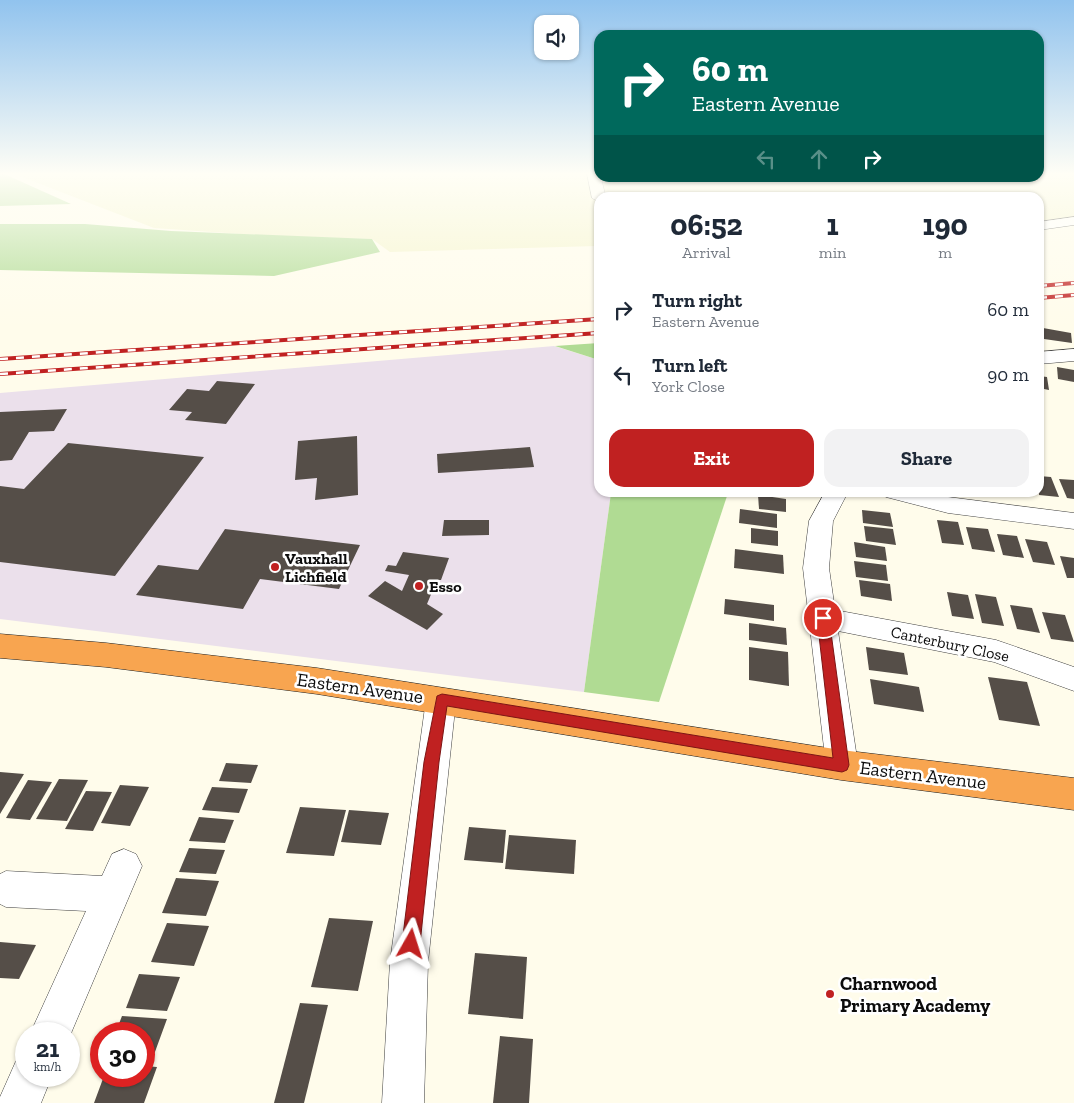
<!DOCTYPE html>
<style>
body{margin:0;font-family:"Zilla Slab",serif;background:#f2f2f3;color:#1f2937;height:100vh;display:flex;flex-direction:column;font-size:19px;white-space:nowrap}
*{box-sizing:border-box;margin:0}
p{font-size:16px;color:#747a83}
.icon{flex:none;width:28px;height:28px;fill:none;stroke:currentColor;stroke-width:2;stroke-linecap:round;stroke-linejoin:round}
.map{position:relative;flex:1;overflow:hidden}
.drawer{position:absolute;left:594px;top:192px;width:450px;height:305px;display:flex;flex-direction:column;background:#fff;border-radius:15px;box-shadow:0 1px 4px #0004}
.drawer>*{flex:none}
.banner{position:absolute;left:594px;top:30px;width:450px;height:152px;border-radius:15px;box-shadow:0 1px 4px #0004;background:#00695c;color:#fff;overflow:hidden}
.controls{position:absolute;left:534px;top:15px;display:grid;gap:10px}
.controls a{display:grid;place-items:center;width:45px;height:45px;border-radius:10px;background:#fff;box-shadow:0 1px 4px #0004;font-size:25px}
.speed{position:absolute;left:15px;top:1022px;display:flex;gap:10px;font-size:25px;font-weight:700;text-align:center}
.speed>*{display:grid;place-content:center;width:65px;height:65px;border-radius:50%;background:#fff;box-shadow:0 1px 4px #0004;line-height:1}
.speed small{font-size:12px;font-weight:400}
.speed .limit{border:8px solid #d22;background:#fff;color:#111}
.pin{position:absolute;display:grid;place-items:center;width:42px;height:42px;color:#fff;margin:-21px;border:2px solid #fff;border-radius:50%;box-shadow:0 1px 5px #0007}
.me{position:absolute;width:55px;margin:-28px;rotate:6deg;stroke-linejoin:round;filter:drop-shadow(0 0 4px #0008)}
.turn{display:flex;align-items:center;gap:18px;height:105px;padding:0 15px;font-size:22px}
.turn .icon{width:65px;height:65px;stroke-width:2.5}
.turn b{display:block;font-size:35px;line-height:42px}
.lanes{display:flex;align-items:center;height:48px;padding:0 15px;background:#0003;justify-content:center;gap:25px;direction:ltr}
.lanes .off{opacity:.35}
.eta{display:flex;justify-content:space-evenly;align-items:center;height:85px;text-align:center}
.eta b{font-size:30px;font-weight:700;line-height:35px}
.button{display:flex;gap:10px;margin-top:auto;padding:10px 15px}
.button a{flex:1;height:58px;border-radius:15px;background:#c02121;color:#fff;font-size:20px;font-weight:700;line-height:58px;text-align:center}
.button a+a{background:#f2f2f3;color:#1f2937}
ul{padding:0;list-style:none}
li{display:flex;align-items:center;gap:15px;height:65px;padding:0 15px}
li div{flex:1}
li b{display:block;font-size:19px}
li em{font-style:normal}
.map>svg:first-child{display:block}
.industrial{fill:#ebe0eb}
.farmland{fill:#f5f4cb}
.forest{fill:#b0db93}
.building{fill:#554e48}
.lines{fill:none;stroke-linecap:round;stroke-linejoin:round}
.minor-casing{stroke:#3f3f3f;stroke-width:1}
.highway-casing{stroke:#1d1d1d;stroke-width:1}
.minor{fill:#fff;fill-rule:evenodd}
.highway{fill:#f8a550;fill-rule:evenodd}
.rail-casing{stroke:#c02121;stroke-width:4}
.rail{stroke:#fff;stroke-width:2.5;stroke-dasharray:8;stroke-linecap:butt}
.route{fill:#c02121;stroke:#7d1515}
.poi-dot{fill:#c02121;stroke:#fff;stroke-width:2}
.labels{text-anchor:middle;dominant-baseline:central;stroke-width:5;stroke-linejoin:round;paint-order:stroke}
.poi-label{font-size:16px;font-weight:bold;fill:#0c0c0c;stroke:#fff;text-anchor:start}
.street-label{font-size:16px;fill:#0c0c0c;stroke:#fff}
.near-street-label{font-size:19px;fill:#0c0c0c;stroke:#fff}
.near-poi-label{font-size:19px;font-weight:bold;fill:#0c0c0c;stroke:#fff;text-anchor:start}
</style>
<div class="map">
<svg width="1074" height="1103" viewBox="0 0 1074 1103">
<rect width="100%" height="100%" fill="#fffceb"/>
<path class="industrial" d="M554,346L599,360V492L611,493L584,692L0,619V393Z"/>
<path class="farmland" d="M12,173H599V178H932L974,183L981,178H1039V173H1074V217L1039,221V198H599V245L597,246L390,252L372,239L269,236L154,228Z"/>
<g class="forest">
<path d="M0,173H2L71,204L0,206Z"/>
<path d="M0,224H85L171,231L372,239L380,252L274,276L0,270Z"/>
<path d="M599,343V360L555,346Z"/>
<path d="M611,493H728L659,702L584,692Z"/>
</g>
<g class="building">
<path d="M1043,328L1071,333L1072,343L1044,339Z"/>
<path d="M1057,367L1074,370V382L1058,379Z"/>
<path d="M1039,376L1047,377L1049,390L1039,388Z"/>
<path d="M217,381L255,384L226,424L185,420L192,412L169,410L187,389L209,391Z"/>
<path d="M67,409L54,431L29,432L12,460L0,461V412Z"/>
<path d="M357,436L358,495L315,500L317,478L295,480L298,441Z"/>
<path d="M68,443L204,457L115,576L0,562V486L24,489Z"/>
<path d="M530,447L534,467L438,473L437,454Z"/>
<path d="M1039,476L1051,477L1059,497L1039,495Z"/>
<path d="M1059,479L1074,480V499L1067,498Z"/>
<path d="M758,495L786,499V512L759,509Z"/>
<path d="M740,509L777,514V528L739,523Z"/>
<path d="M862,510L890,513L893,527L863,523Z"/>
<path d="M444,520H489V535L442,536Z"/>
<path d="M937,520L958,522L964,545L942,543Z"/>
<path d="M864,526L893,529L896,545L866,541Z"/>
<path d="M966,527L988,529L995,552L972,549Z"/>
<path d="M751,528L778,531V546L751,543Z"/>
<path d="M225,529L360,545L339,589L260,579L243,609L136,595L158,565L198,570Z"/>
<path d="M997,534L1017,536L1024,558L1003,555Z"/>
<path d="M1025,539L1047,542L1055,565L1033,562Z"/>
<path d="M854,542L885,547L887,561L856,557Z"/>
<path d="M735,549L783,555L784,574L734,568Z"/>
<path d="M403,552L449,558L441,580H437L427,604L443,614L427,630L368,596L385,581L402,591L409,575L385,571L388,565L396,566Z"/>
<path d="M1060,556L1074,558V578H1067Z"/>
<path d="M854,561L886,565L888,581L856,577Z"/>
<path d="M859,580L890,584L892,601L861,596Z"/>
<path d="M947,592L968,595L974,619L952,616Z"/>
<path d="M975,594L996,597L1004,626L982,623Z"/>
<path d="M725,599L774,605V621L724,614Z"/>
<path d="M1010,605L1032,608L1040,633L1017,629Z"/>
<path d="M1042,612L1065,615L1074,642L1051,639Z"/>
<path d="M749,623L786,628L787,645L749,640Z"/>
<path d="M749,647L788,652L789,686L749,680Z"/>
<path d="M866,647L904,653L908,675L869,670Z"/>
<path d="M988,677L1027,682L1040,726L999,720Z"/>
<path d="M870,679L919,687L924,712L874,704Z"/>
<path d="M226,763L258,765L251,783L219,781Z"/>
<path d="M0,772L24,774L0,814Z"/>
<path d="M59,779L88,780L67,821L36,819Z"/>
<path d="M28,780L52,782L30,820L6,818Z"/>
<path d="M120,785L149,787L130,826L101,823Z"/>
<path d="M212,787L248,789L239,813L202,810Z"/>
<path d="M86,791L112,792L93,831L65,829Z"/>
<path d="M300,807L346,810L334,856L286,853Z"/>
<path d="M349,810L389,813L381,845L341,842Z"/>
<path d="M199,817L234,820L225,843L189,841Z"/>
<path d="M469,827L506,830L503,863L464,860Z"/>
<path d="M509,835L576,840L574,874L505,869Z"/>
<path d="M189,848L225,850L216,874L179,872Z"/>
<path d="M176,878L219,881L206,916L162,913Z"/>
<path d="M329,918L373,921L358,991L311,987Z"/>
<path d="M167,923L209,926L194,966L151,962Z"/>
<path d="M0,942L36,945L19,979L0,978Z"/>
<path d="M475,953L527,957L523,1019L468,1014Z"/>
<path d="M139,974L180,977L167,1011L126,1008Z"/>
<path d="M300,1003L328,1005L304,1103H274Z"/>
<path d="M122,1016L167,1019L152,1060L144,1059V1034H115Z"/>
<path d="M500,1036L533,1039L529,1103H493Z"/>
<path d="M144,1066L157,1067L144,1103H94L104,1076H144Z"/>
</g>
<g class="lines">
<g class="minor-casing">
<g id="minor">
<path d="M587,173H599V178H601L606,198H599V202L592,198Z"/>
<path d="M1074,217V225L1039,230V222Z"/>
<path d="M1074,349V361L1039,364V352Z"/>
<path d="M825,492H848L833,521L829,568L835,610L996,640L1074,667V691L994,662L838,631L858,765L853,775L842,779L831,775L826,765L803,568L809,521Z"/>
<path d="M883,492H928L948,497L1074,513V529L948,513L886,497Z"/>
<path d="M441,688L452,691L456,700L428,962L424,1103H382L390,962L426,700L430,691Z"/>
<path d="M124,849L136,854L142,866L69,1038V1034H30L86,911L6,907L0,904V874L6,871L102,876L112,854Z"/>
<path d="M26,1057V1076H52L41,1103H0V1097L16,1061Z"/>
</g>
</g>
<g class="highway-casing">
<path id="highway" d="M0,634L106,643L317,668L841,750L1074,778V810L841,780L317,694L106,667L0,658Z"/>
</g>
<use href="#minor" class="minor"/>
<use href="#highway" class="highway"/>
<g class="rail-casing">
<g id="rail">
<path d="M1039,286L1074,283"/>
<path d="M1039,298L1074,295"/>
<path d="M0,359L599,319"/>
<path d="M0,374L599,333"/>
</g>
</g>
<use href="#rail" class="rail"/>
</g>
<linearGradient id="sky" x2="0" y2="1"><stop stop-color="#91c3ee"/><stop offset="0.53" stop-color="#fffef6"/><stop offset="1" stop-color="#fffef6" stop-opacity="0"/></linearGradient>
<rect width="1074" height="328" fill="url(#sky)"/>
<path class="route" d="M823,613L827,615L829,618L849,765L847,770L842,772L447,706L439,762L420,944L417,950L411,953L405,950L402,944L424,762L437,696L442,694L833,758L817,618L818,615Z"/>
<g class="poi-dot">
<circle cx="275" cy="567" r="5"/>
<circle cx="419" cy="586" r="5"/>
<circle cx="830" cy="994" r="5"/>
</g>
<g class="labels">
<g class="poi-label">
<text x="285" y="558">Vauxhall<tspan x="285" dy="18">Lichfield</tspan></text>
<text x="429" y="586">Esso</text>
</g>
<g class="street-label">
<text transform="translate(950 644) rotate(12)">Canterbury Close</text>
</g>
<g class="near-street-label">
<text transform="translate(360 688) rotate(8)">Eastern Avenue</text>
<text transform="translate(923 775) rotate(7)">Eastern Avenue</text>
</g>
<g class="near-poi-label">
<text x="840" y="983">Charnwood<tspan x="840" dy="22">Primary Academy</tspan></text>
</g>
</g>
</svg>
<div class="controls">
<a><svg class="icon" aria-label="sound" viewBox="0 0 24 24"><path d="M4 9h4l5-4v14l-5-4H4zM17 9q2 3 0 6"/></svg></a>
</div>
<div class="speed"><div>21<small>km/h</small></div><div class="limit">30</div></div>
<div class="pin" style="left:823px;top:618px;background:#d93025"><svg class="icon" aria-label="arrive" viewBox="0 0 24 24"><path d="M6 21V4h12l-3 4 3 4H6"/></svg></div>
<svg class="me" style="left:411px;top:944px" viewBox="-20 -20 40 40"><path d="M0-17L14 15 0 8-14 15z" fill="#c02121" stroke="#fff" stroke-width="4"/></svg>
<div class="banner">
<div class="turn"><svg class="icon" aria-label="right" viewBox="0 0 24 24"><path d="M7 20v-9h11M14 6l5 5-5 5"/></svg><div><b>60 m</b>Eastern Avenue</div></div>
<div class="lanes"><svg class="icon off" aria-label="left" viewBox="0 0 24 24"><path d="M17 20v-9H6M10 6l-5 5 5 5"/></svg><svg class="icon off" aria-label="ahead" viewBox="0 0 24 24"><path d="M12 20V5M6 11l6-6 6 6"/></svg><svg class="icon" aria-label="right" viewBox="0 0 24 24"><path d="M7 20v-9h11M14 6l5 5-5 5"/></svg></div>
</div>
<section class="drawer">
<div class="eta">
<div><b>06:52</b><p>Arrival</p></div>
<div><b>1</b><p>min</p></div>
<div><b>190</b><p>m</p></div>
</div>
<ul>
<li><svg class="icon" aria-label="right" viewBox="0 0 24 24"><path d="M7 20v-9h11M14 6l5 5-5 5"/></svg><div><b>Turn right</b><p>Eastern Avenue</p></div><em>60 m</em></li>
<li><svg class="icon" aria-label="left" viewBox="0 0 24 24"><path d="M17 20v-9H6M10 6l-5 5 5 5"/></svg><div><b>Turn left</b><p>York Close</p></div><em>90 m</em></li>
</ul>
<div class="button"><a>Exit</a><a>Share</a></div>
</section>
</div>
